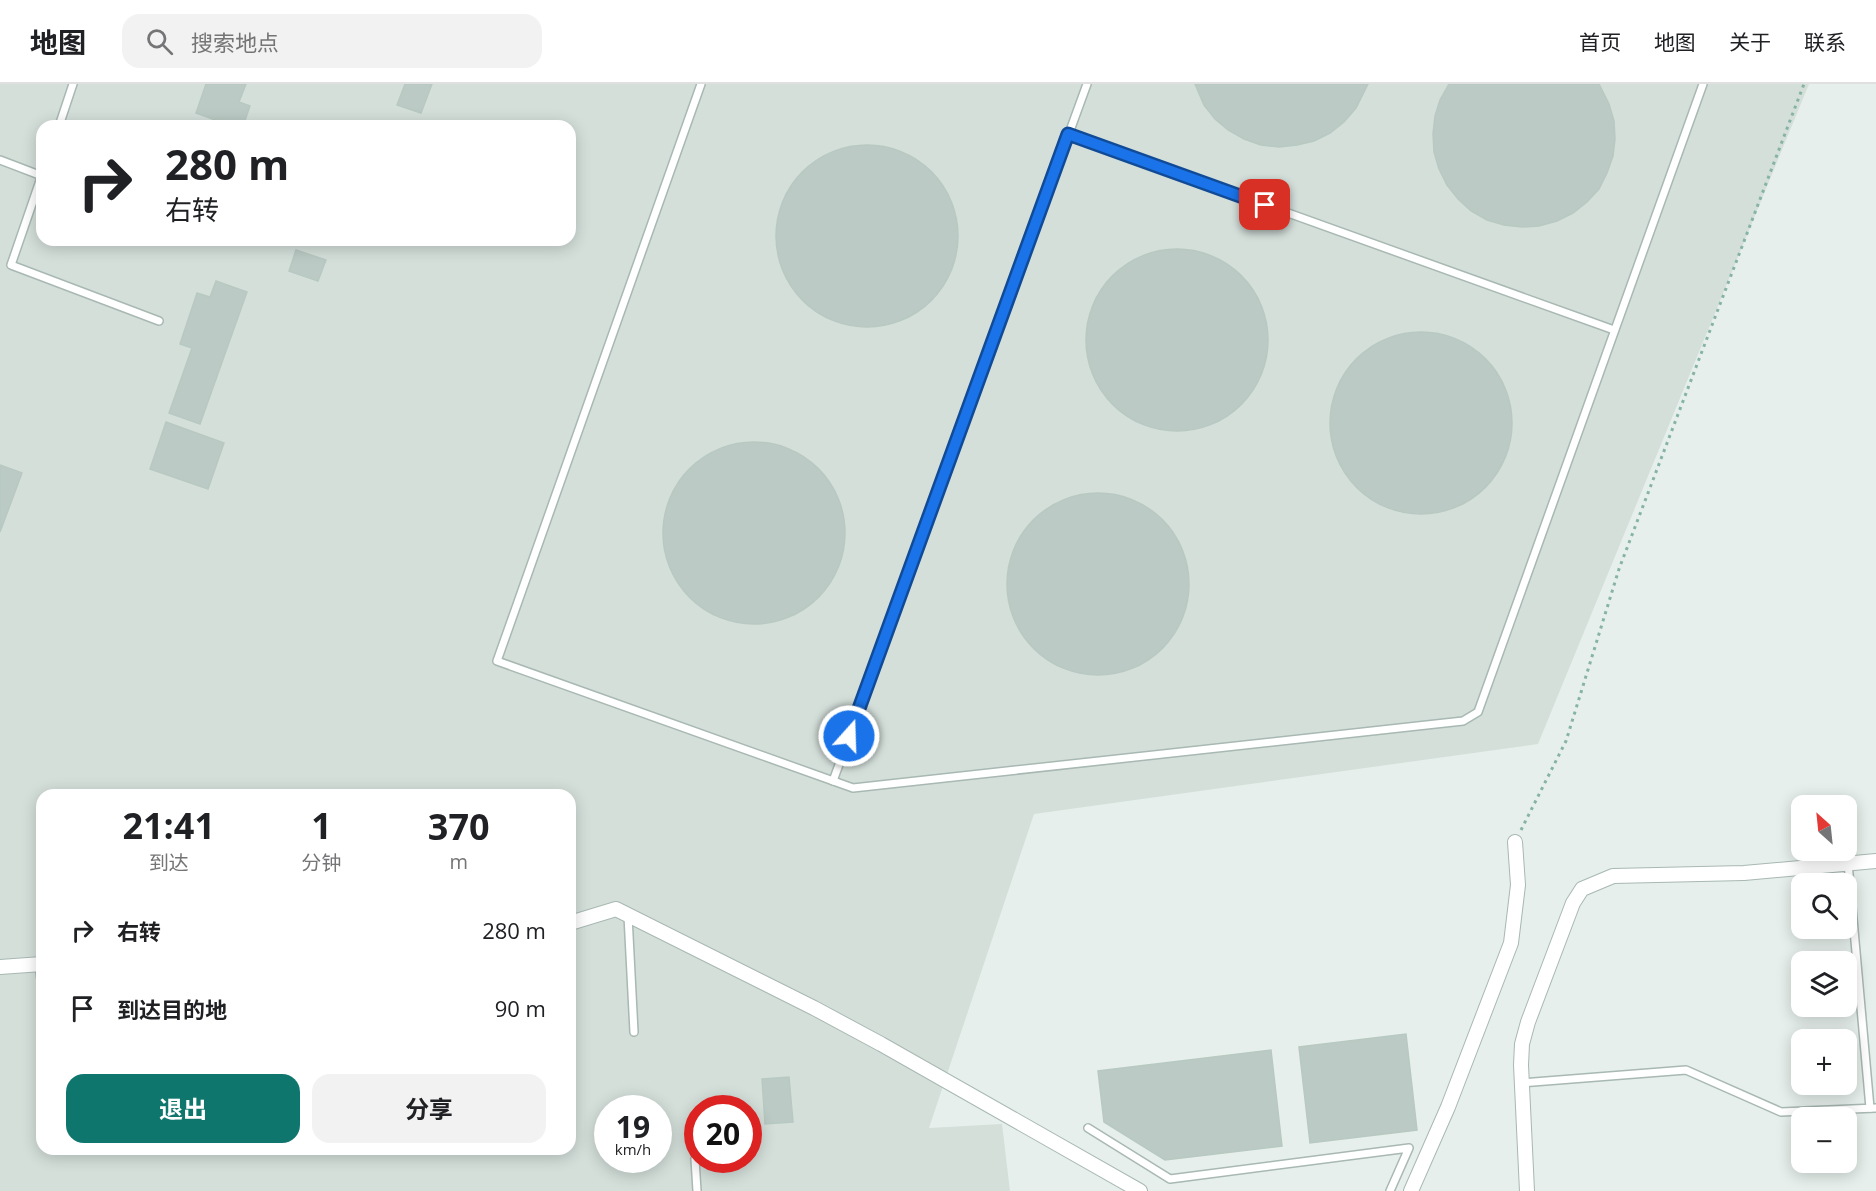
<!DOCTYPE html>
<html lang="zh">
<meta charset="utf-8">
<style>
body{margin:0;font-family:"Open Sans","Noto Sans SC",sans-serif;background:#f2f2f2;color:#202124;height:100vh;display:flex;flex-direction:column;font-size:22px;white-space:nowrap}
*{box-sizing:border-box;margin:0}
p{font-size:20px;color:#757577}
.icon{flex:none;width:33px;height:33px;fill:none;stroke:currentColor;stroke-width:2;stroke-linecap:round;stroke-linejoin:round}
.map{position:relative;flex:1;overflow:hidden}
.drawer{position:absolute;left:36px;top:705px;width:540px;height:366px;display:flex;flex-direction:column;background:#fff;border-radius:18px;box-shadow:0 3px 15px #0003}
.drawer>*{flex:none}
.hud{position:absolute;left:36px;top:36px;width:540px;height:126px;border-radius:18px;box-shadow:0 3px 15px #0003;background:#fff;color:#202124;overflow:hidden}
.needle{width:39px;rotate:333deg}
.tools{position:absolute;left:1791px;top:711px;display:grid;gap:12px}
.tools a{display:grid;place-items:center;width:66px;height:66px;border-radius:12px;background:#fff;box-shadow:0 3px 15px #0003;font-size:30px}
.speed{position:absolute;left:594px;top:1011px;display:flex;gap:12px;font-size:30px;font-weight:700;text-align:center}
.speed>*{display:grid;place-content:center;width:78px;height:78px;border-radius:50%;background:#fff;box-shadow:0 3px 15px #0003;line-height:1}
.speed small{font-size:15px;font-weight:400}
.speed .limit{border:9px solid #d22;background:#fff;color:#111}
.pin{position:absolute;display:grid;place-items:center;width:51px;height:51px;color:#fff;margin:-26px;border-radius:12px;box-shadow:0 3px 9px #0006}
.me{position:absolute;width:66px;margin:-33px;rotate:20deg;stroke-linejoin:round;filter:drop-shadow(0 0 4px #0008)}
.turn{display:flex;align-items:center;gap:21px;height:126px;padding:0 30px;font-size:27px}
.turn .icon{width:78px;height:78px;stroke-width:2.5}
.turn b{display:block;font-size:42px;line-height:51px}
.eta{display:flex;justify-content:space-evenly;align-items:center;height:102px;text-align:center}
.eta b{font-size:36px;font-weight:700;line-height:42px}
.action{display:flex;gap:12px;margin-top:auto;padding:12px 30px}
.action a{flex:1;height:69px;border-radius:18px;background:#0f766e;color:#fff;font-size:24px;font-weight:700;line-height:69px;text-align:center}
.action a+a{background:#f2f2f2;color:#202124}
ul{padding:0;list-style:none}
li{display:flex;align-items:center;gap:18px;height:78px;padding:0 30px}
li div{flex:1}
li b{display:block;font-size:22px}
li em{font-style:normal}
header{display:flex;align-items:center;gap:36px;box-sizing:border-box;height:84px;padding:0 30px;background:#fff;border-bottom:2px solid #e0e0e0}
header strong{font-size:28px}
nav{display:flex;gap:33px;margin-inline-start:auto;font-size:21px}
.search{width:420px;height:54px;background:#f2f2f2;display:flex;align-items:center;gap:15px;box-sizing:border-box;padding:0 21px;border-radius:18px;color:#757577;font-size:22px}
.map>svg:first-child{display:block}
.built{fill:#d4dfda;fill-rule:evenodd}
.building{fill:#bbcac4;stroke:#b8c9c2;stroke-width:1.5}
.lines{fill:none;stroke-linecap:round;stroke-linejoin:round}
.lane-casing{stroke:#a8b8b2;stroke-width:10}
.street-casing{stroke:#a8b8b2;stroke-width:16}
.path{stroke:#86b3a5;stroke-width:3;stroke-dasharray:3 4.5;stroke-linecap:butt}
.lane{stroke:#fff;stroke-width:7}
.street{stroke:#fff;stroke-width:14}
.route-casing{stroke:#114b97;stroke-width:15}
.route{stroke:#1a73e8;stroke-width:10}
</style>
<header>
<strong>地图</strong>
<div class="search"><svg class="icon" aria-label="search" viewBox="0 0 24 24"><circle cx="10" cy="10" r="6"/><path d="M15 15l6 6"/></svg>搜索地点</div>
<nav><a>首页</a><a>地图</a><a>关于</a><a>联系</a></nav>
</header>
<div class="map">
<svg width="1876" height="1107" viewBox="0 0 1876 1107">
<rect width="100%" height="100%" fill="#e6efeb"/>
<path class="built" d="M0,0H1809L1538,660L1034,730L929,1044L1002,1040L1010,1107H0ZM42,42H570V156H42ZM42,711H570V1065H42ZM608,1024H658V1076H608ZM698,1024H748V1076H698Z"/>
<g class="building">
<path d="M206,0H246L239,18L250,22L243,42H232L196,29Z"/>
<path d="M405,0H432L421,29L397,21Z"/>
<path d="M1195,0H1368L1356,24L1344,38L1330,49L1314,57L1297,61L1279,63L1261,61L1244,55L1228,46L1215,35L1204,21Z"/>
<path d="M1449,0H1599L1609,20L1614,37L1615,55L1613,72L1607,89L1599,105L1587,118L1573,129L1557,137L1539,142L1522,143L1504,141L1487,136L1471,127L1458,115L1447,101L1439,85L1434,68L1433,50L1435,32L1440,16Z"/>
<circle cx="867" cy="152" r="91"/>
<circle cx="1177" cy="256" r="91"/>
<path d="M296,166L326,176L318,197L289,187Z"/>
<path d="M216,197L247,208L200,340L169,329L192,264L180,260L197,209L210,213Z"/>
<circle cx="1421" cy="339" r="91"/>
<path d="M166,338L224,359L208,405L150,385Z"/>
<circle cx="754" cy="449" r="91"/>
<path d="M0,381L22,389L0,448Z"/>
<circle cx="1098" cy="500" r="91"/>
<path d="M1406,950L1417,1046L1310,1059L1299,963Z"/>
<path d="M1271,966L1282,1062L1165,1076L1104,1038L1098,987Z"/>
<path d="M789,993L793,1038L765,1040L762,995Z"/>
</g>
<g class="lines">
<g class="lane-casing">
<g id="lane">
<path d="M701,0L497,577L853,704L1463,637L1478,628L1703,0"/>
<path d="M59,42L73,0"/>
<path d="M1068,50L1614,246"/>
<path d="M0,76L42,92"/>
<path d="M42,91L11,181L159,237"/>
<path d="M833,697L1087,0"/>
<path d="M1848,779L1870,1024"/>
<path d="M628,832L634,948"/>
<path d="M39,881L42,903"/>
<path d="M1522,999L1686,986L1781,1028L1876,1024"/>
<path d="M1088,1044L1170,1095L1409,1064L1390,1107"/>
<path d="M695,1075L697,1107"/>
</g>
</g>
<g class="street-casing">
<g id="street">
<path d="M570,839L616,825L814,924L881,960L1140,1107"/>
<path d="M0,883L42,880"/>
<path d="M1411,1107L1448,1023L1511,859L1518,801L1515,758"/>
<path d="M1527,1107L1521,981L1522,960L1528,938L1573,819L1582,805L1613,792L1744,789L1876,777"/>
</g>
</g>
<path class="path" d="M1521,746L1566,657L1619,485L1804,0"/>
<use href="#lane" class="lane"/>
<use href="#street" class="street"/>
</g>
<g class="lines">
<g class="route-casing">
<path id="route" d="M849,652L1068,50L1265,121"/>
</g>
<use href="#route" class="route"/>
</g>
</svg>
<div class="tools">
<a><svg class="needle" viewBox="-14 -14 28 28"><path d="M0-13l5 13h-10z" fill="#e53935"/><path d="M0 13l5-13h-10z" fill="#757577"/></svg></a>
<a><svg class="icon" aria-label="search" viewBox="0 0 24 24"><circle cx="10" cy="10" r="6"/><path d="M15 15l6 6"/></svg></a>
<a><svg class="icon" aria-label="layers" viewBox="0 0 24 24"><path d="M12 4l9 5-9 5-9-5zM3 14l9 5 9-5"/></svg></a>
<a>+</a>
<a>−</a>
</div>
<div class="speed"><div>19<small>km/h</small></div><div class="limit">20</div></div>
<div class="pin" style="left:1265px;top:121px;background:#d93025"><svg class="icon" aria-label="arrive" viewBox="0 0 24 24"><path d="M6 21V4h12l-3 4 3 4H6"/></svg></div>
<svg class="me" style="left:849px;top:652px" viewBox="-20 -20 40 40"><circle r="17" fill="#1a73e8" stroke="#fff" stroke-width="3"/><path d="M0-11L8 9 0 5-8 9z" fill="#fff"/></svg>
<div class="hud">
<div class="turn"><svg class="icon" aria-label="right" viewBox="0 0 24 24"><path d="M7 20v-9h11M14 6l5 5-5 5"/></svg><div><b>280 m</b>右转</div></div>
</div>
<section class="drawer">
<div class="eta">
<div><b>21:41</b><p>到达</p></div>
<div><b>1</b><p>分钟</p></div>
<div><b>370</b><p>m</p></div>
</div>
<ul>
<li><svg class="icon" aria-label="right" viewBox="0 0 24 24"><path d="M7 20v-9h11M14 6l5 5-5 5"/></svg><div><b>右转</b></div><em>280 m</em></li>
<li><svg class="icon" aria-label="arrive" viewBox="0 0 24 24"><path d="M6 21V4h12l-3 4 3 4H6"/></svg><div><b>到达目的地</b></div><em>90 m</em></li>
</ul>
<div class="action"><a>退出</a><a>分享</a></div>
</section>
</div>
